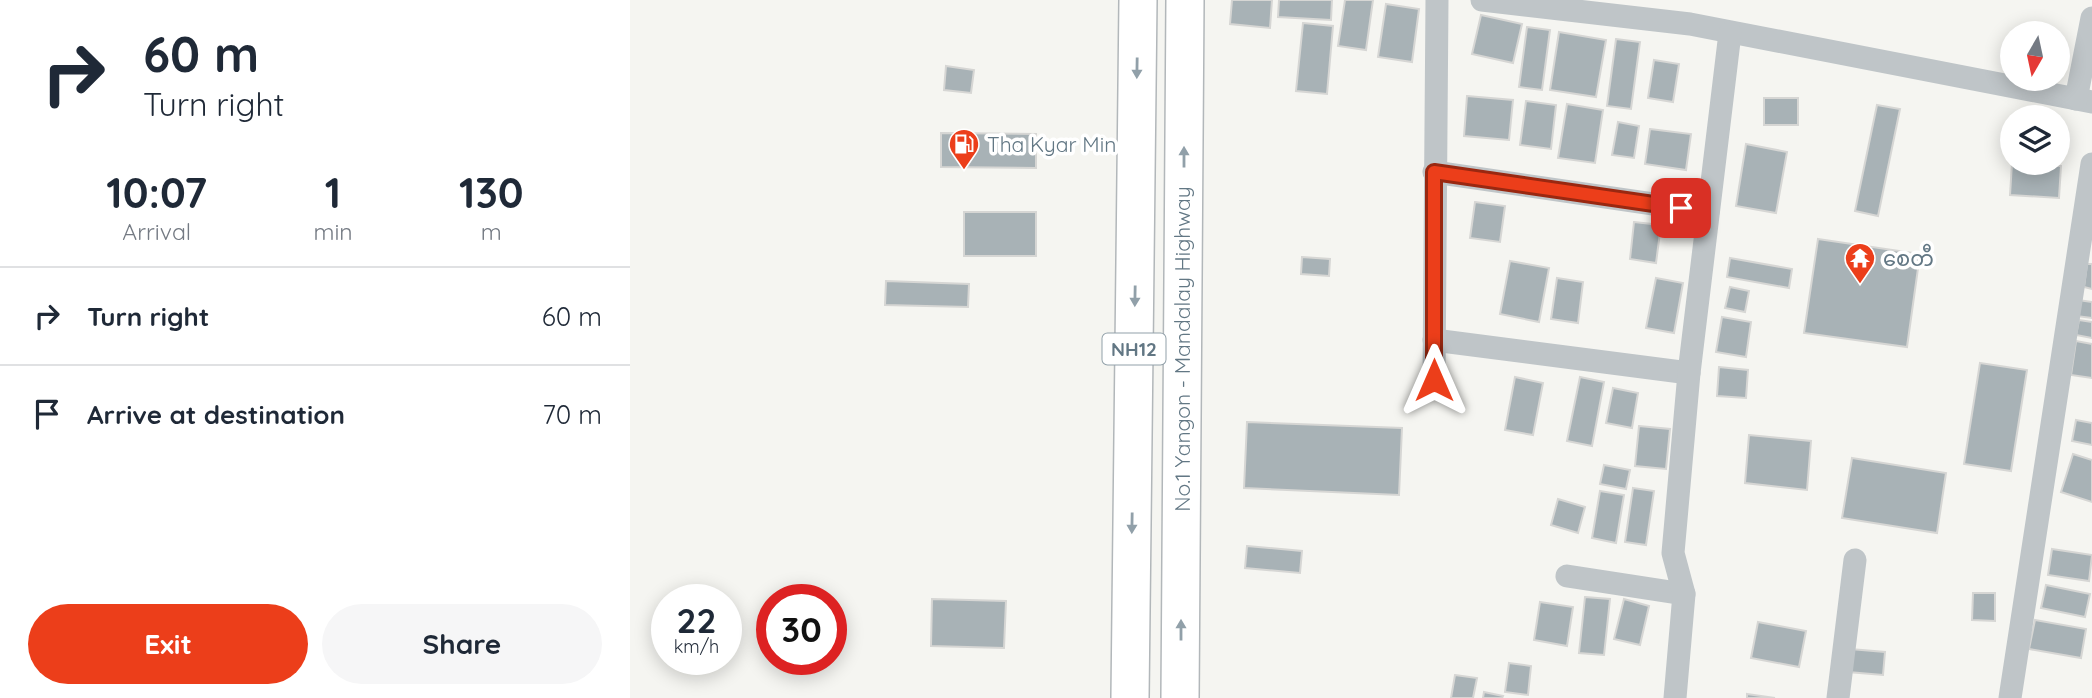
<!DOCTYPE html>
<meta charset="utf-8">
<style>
body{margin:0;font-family:Quicksand,"Noto Sans Myanmar",sans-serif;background:#f6f6f7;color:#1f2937;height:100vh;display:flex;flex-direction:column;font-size:26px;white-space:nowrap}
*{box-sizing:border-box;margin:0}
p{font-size:23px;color:#747a83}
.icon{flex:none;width:38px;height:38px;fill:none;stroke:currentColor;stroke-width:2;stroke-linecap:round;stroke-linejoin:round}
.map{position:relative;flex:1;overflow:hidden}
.side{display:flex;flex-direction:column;background:#fff;width:630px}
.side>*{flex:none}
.guide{background:#fff;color:#1f2937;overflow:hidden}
.needle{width:46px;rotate:189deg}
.fabs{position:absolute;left:1370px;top:21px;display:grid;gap:14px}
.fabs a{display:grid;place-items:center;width:70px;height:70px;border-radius:50%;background:#fff;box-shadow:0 4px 18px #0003;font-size:35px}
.speed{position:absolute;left:21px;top:584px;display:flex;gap:14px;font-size:35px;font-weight:700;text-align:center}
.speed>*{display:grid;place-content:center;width:91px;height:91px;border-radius:50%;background:#fff;box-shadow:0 4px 18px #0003;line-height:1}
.speed small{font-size:18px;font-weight:400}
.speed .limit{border:10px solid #d22;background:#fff;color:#111}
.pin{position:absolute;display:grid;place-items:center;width:60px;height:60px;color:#fff;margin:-30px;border-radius:14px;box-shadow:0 4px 10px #0006}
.me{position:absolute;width:77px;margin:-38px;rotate:0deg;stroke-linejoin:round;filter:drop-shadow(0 0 5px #0008)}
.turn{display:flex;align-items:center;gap:24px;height:147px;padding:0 28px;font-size:32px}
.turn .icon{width:91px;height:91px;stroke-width:2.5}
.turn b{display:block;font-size:49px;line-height:60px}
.eta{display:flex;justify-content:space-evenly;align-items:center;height:119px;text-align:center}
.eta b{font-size:42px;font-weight:800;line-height:49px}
.primary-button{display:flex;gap:14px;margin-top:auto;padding:14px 28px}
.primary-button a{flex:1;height:80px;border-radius:42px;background:#ec3e1a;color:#fff;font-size:28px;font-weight:800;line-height:80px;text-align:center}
.primary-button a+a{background:#f6f6f7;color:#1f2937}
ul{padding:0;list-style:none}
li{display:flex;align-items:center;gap:21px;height:98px;padding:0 28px;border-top:2px solid #e0e1e3}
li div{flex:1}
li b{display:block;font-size:26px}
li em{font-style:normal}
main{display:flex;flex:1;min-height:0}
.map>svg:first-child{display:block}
.building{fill:#a8b2b6;stroke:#d6d6d4;stroke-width:2}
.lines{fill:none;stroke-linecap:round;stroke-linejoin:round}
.trunk-casing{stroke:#b2b7ba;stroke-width:40}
.minor{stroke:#bfc5c8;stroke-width:23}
.trunk{stroke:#fff;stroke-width:37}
.oneway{fill:#91a0a9}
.route-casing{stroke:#992811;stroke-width:18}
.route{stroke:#ec3e1a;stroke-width:12}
.labels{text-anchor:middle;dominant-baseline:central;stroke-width:7;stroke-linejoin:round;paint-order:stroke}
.shield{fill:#fff;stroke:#91a0a9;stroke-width:2}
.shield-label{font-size:19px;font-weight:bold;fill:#627784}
.poi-label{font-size:21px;fill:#627784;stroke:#fff;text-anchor:start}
.street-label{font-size:21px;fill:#627784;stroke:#fff}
</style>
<main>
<section class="side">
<div class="guide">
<div class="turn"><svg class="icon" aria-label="right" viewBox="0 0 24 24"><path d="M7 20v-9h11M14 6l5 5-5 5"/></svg><div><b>60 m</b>Turn right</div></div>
</div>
<div class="eta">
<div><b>10:07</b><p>Arrival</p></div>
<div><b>1</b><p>min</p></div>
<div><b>130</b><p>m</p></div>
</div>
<ul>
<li><svg class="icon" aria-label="right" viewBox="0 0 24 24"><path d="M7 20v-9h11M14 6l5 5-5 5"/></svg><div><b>Turn right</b></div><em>60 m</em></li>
<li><svg class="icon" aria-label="arrive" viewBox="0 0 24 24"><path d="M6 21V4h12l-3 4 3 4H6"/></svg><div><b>Arrive at destination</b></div><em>70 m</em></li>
</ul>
<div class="primary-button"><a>Exit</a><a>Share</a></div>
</section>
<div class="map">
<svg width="1462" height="698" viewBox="0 0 1462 698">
<rect width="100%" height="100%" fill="#f5f5f1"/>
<g class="building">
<path d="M602,0H642L640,28L600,24Z"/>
<path d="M649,0H702L701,20L648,17Z"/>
<path d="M715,0H743L736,50L708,46Z"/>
<path d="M756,4L789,9L782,62L748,57Z"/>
<path d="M851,15L892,24L883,63L842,54Z"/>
<path d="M673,23L703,26L697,94L666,91Z"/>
<path d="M897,27L920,30L912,90L889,87Z"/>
<path d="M929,32L976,40L966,97L920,90Z"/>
<path d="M986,39L1010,42L1001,109L977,106Z"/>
<path d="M1024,60L1049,64L1043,102L1018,98Z"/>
<path d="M316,66L344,70L341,93L314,90Z"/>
<path d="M837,96L883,100L879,140L834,136Z"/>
<rect x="1134" y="98" width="34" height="27"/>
<path d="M896,101L926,105L921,149L890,145Z"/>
<path d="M937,104L973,110L965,163L928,158Z"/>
<path d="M1247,105L1270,109L1248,216L1225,211Z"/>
<path d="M988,122L1009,126L1004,158L982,155Z"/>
<path d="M1428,127L1435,128L1432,152L1428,151Z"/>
<path d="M1020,129L1061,134L1056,170L1015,164Z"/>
<path d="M311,133L406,134V168L311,167Z"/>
<path d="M1116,144L1157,152L1146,213L1106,206Z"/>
<path d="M1382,163L1431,166L1429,198L1380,195Z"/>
<path d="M845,202L875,206L870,242L840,238Z"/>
<rect x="334" y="212" width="72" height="44"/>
<path d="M1004,222L1031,225L1026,263L1000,259Z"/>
<path d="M1188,239L1290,254L1277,347L1174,333Z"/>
<path d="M672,257L700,259L699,276L671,274Z"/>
<path d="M1100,258L1162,269L1159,288L1097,277Z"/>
<path d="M880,261L919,268L909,322L870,314Z"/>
<path d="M1457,264H1462V289L1454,287Z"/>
<path d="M927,278L953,282L948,323L921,319Z"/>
<path d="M1026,278L1053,283L1044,333L1016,328Z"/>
<path d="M256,281L339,284L338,307L255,305Z"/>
<path d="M1100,287L1119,291L1115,312L1095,308Z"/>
<path d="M1448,300L1462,302V318L1446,316Z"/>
<path d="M1092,317L1121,322L1116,357L1086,352Z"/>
<path d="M1449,320L1462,322V338L1446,335Z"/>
<path d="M1446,341L1462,344V378L1441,375Z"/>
<path d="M1350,363L1397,370L1381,471L1334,464Z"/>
<path d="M1089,367L1118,370L1116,398L1087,396Z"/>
<path d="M885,377L913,383L903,435L875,430Z"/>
<path d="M950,377L974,382L962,446L937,441Z"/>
<path d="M983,388L1008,393L1002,428L976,423Z"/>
<path d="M1446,420L1462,423V445L1442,441Z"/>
<path d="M617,422L772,428L769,495L614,488Z"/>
<path d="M1009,426L1040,429L1036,469L1005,466Z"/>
<path d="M1119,435L1181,441L1177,490L1115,483Z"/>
<path d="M1443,454L1462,460V502L1431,492Z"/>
<path d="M1222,458L1316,473L1307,533L1212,518Z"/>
<path d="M974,465L1000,470L996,489L970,484Z"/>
<path d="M1003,488L1024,491L1016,545L995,542Z"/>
<path d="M970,491L994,495L986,543L962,538Z"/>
<path d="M928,499L955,507L948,533L921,525Z"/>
<path d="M617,546L672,551L670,573L615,568Z"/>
<path d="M1422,549L1462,555L1459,581L1418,575Z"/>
<path d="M1416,585L1460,594L1455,617L1411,608Z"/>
<path d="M1343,593H1365V621L1342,620Z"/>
<path d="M955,597L980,599L974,655L949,653Z"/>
<path d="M302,599L376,601L374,648L301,646Z"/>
<path d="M994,599L1019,606L1010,645L984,639Z"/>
<path d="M910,602L943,607L937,646L904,640Z"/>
<path d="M1405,620L1456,629L1451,658L1399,649Z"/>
<path d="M1128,622L1176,631L1169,667L1121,658Z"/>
<path d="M1220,649L1255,652L1253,675L1218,672Z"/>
<path d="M879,663L901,666L898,695L875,692Z"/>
<path d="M825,675L847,678L843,698H821Z"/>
<path d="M854,692L873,696L872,698H853Z"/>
<path d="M1117,694L1145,698H1117Z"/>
</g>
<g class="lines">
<g class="trunk-casing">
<g id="trunk">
<path d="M500,698L508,0"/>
<path d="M550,698L555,0"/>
</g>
</g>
<g class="minor">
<path d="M852,0L1060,24L1462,102"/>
<path d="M1446,99L1462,18"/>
<path d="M804,172L1078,212"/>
<path d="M804,340L1059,373"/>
<path d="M804,380L807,0"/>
<path d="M937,576L1054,594"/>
<path d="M1045,698L1054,594L1043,553L1059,373L1100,33"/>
<path d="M1208,698L1225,560"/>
<path d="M1380,698L1462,164"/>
</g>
<use href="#trunk" class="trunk"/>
</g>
<defs><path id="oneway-solid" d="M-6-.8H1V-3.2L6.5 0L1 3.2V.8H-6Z" transform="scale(1.75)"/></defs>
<g class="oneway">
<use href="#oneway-solid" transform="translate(507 68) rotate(91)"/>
<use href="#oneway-solid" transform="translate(554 157) rotate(-90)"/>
<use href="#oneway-solid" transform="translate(505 296) rotate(91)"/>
<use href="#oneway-solid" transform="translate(502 523) rotate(91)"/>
<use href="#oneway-solid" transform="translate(551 630) rotate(-90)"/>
</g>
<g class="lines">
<g class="route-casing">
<path id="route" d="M804,380V172L1051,208"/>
</g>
<use href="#route" class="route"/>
</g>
<defs>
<g id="fuel-pin" transform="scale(1.575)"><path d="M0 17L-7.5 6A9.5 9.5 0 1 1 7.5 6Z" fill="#ec3e1a" stroke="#fff"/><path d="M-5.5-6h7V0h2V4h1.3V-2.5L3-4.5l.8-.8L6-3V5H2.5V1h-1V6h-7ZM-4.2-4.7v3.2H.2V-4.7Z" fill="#fff"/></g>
<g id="temple-pin" transform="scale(1.575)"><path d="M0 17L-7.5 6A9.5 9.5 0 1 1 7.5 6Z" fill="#ec3e1a" stroke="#fff"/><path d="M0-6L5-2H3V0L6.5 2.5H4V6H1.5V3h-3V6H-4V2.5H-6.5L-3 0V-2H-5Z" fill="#fff"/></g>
</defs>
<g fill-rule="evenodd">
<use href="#fuel-pin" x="334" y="144"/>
<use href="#temple-pin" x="1230" y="258"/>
</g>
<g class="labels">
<rect class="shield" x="472.5" y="333.5" width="63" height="31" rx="5"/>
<g class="shield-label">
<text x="504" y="349">NH12</text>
</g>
<g class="poi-label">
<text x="357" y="144">Tha Kyar Min</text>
<text x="1253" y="258">စေတီ</text>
</g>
<g class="street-label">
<text transform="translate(552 349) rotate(-90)">No.1 Yangon - Mandalay Highway</text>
</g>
</g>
</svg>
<div class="fabs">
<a><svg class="needle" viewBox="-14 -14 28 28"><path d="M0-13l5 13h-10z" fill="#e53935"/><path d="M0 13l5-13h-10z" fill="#747a83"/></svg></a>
<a><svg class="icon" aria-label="layers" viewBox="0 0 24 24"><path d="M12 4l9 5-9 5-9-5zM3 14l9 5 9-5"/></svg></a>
</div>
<div class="speed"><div>22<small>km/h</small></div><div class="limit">30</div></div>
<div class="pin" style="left:1051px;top:208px;background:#d93025"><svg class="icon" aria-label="arrive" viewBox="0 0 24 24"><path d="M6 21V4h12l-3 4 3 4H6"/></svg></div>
<svg class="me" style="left:804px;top:380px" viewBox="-20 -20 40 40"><path d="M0-17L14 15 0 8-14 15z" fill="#ec3e1a" stroke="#fff" stroke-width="4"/></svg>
</div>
</main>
